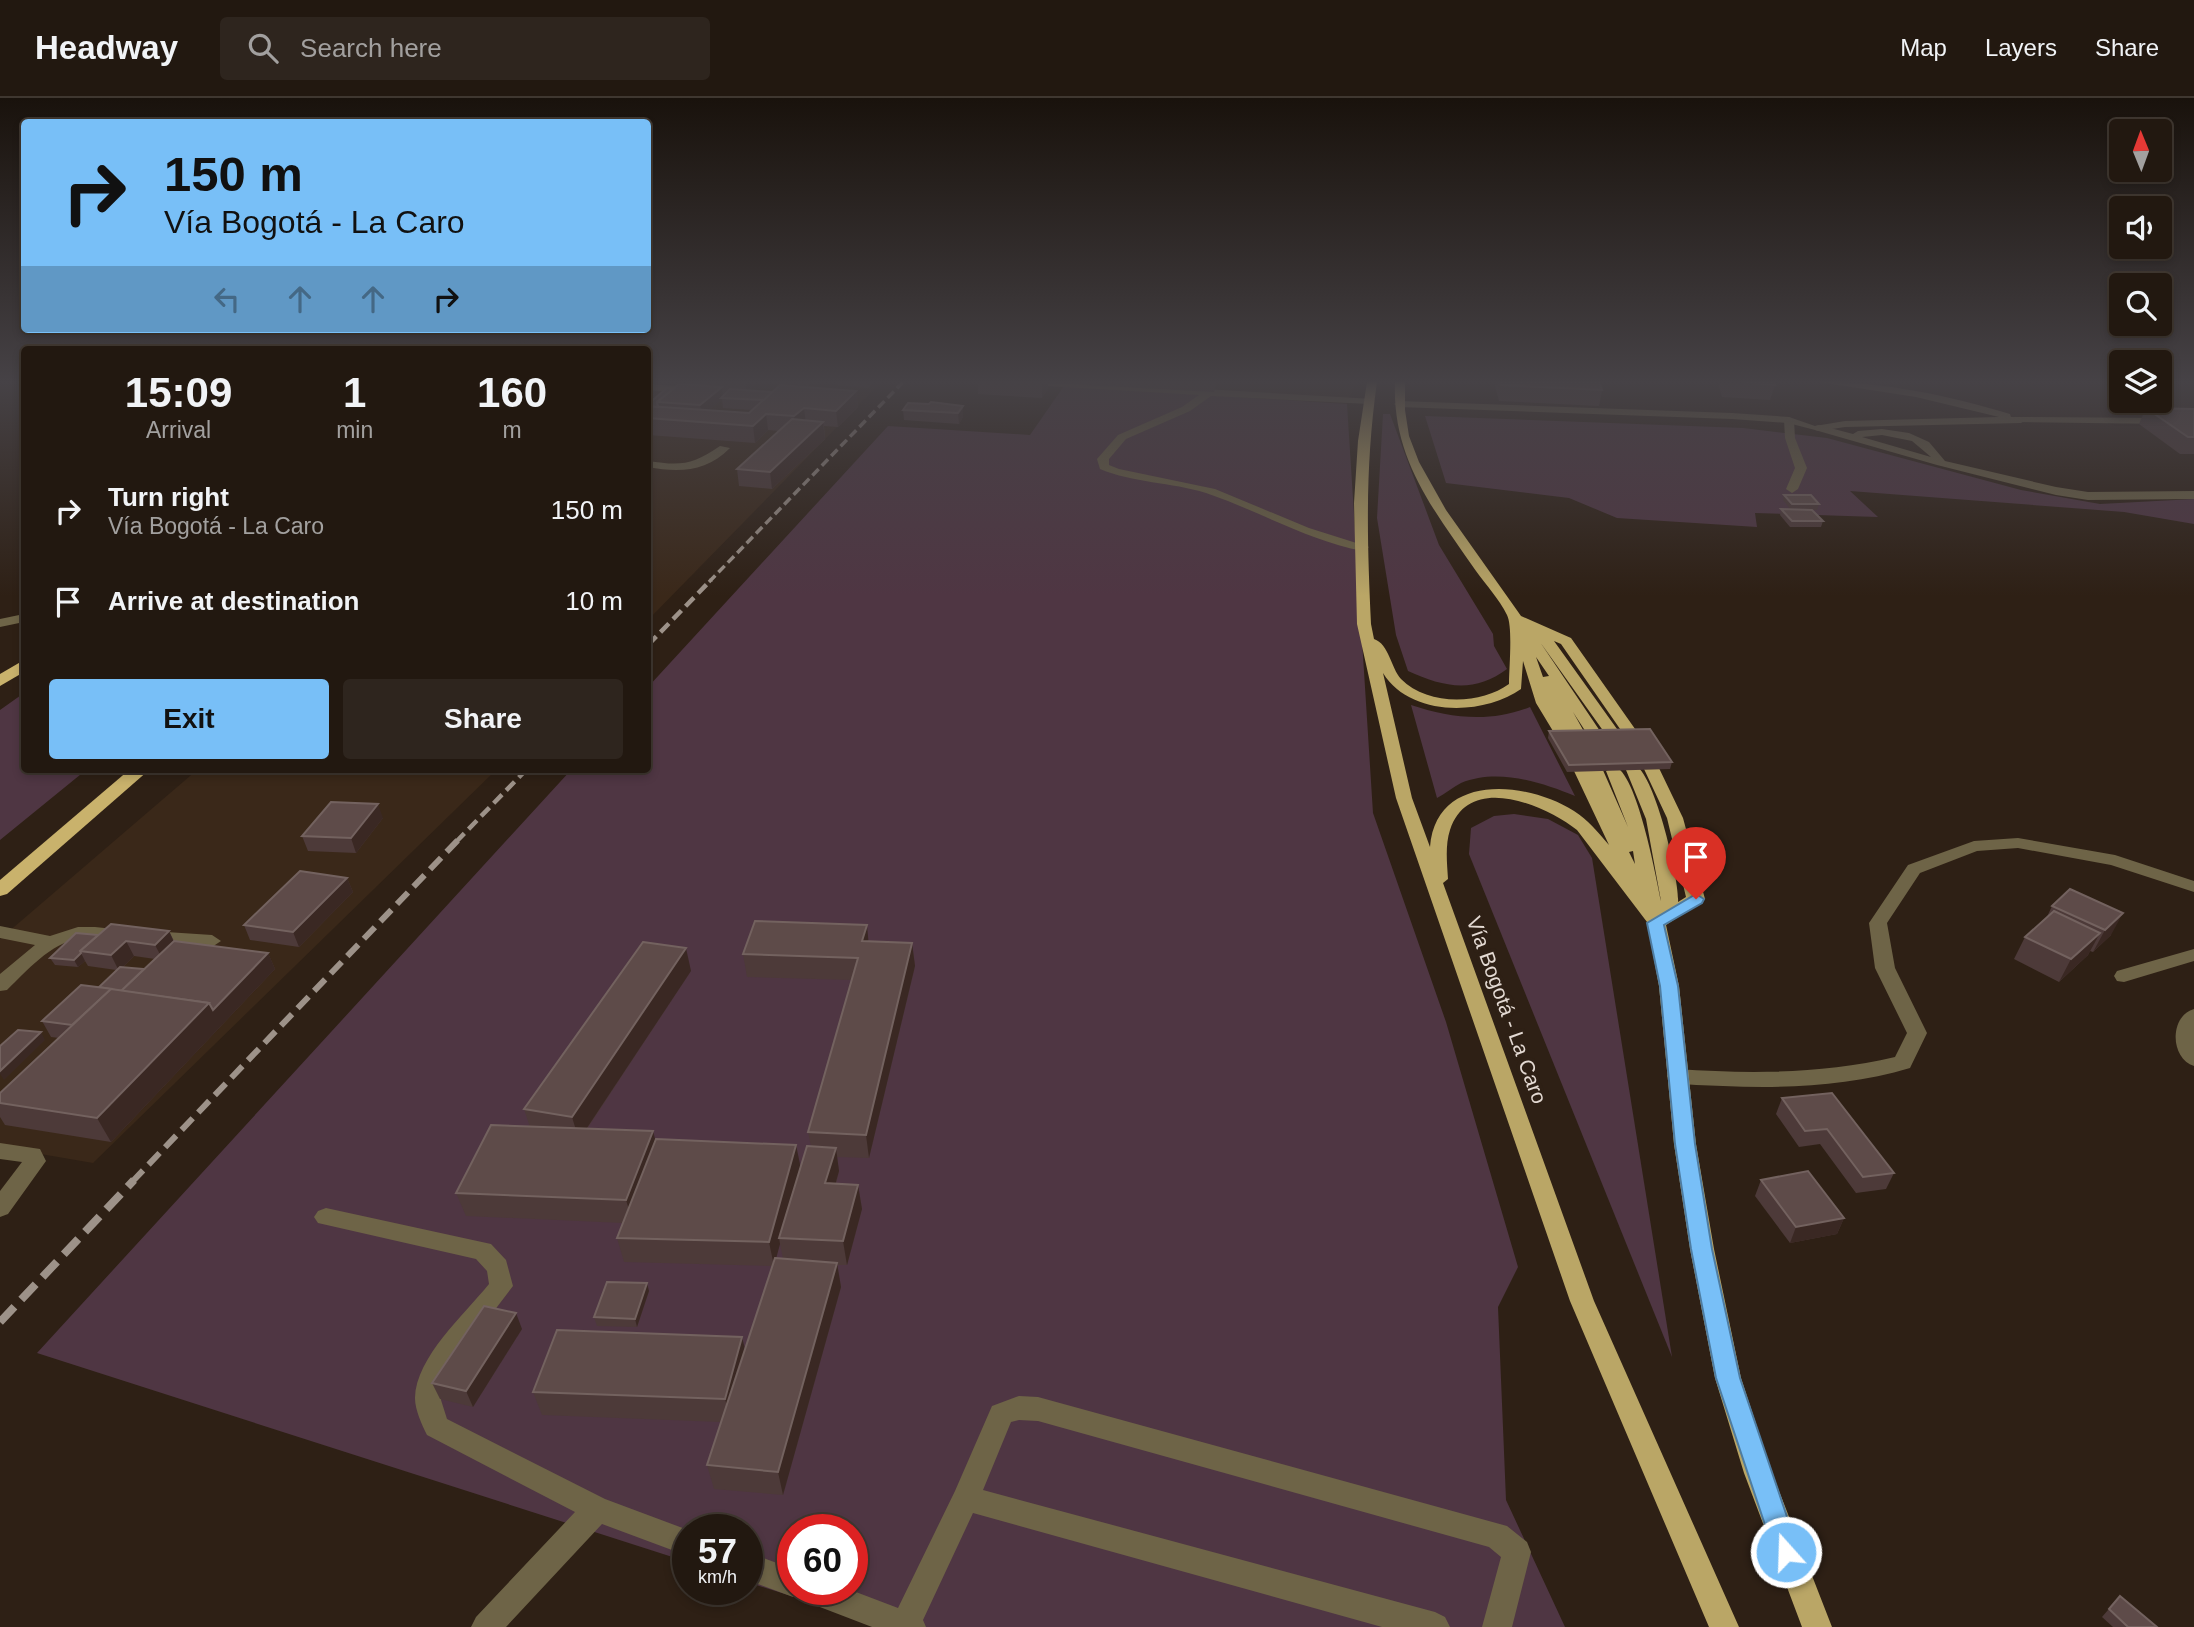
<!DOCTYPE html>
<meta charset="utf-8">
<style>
body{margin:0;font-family:Helvetica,sans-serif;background:#2e251e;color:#f1f3f6;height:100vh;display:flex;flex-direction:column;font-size:26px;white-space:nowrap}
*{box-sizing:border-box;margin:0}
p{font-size:23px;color:#a2a09f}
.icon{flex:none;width:38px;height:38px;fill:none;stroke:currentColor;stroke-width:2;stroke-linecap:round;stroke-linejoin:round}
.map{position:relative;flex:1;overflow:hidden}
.side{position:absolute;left:21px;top:248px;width:630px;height:427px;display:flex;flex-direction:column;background:#221810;border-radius:7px;box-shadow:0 4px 10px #0003,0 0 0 2px #3f3730}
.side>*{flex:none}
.hud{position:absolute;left:21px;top:21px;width:630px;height:214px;border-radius:7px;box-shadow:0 4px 10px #0003,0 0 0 2px #3f3730;background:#78bff7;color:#111;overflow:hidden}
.needle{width:46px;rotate:359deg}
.controls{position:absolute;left:2109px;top:21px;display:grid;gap:14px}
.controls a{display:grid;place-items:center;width:63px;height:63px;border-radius:7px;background:#221810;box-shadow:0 4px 10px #0003,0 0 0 2px #3f3730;font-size:35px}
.speed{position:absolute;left:672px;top:1416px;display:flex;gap:14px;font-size:35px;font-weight:700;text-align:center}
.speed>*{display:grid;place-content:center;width:91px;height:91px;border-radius:50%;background:#221810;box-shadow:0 4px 10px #0003,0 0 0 2px #3f3730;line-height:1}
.speed small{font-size:18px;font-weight:400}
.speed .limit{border:10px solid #d22;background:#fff;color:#111}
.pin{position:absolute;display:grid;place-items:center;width:60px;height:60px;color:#fff;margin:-72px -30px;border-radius:50% 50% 50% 0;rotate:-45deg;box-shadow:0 0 7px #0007}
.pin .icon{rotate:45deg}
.me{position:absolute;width:77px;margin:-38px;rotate:340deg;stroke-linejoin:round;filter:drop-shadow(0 0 5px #0008)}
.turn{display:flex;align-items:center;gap:24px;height:147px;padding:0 28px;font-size:32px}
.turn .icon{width:91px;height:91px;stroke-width:2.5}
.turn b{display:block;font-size:49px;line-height:60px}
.lanes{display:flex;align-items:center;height:66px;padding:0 28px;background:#0003;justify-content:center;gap:35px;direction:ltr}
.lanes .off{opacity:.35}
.eta{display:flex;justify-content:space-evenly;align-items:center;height:119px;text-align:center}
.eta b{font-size:42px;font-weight:700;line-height:49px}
.button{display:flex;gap:14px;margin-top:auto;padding:14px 28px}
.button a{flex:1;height:80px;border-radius:7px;background:#78bff7;color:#111;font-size:28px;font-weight:700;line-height:80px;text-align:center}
.button a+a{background:#2e251e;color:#f1f3f6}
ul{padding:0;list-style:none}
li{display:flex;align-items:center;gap:21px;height:91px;padding:0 28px}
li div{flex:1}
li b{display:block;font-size:26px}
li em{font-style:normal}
header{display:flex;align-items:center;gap:42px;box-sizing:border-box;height:98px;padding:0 35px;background:#221810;border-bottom:2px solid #3f3730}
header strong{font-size:33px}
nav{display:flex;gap:38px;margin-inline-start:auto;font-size:24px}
.search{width:490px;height:63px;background:#2e251e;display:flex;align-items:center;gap:18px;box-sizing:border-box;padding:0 24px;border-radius:7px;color:#a2a09f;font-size:26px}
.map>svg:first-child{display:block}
.built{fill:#3a2819}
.green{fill:#4f3643;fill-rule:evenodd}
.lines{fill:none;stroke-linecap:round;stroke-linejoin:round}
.service{fill:#6e6447;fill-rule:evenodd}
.minor{fill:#6e6447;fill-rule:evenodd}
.primary{fill:#baa666;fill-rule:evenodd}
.trunk{fill:#c9b26c;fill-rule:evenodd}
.rail-far3{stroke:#9d9289;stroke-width:3.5;stroke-dasharray:9 4.5;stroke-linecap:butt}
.rail-far2{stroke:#9d9289;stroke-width:4.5;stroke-dasharray:12 6;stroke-linecap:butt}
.rail-far1{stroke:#9d9289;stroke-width:6;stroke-dasharray:16 8;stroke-linecap:butt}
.rail{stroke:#9d9289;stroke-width:8;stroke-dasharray:21 10;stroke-linecap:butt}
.wall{fill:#4d3a39;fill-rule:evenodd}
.shaded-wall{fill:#3a2823}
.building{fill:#5e4b49;stroke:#73625f;stroke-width:2}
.route{fill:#78bff7;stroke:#4e7ca1;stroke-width:2}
.labels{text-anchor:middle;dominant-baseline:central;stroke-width:7;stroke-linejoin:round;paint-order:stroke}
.street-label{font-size:21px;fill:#e4dad3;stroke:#2e2015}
</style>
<header>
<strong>Headway</strong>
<div class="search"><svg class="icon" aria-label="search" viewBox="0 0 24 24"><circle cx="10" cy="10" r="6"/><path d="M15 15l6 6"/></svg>Search here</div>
<nav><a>Map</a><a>Layers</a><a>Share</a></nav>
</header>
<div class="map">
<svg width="2194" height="1529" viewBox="0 0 2194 1529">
<rect width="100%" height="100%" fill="#2e2015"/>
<g class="built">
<path d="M648,284H881L648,522Z"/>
<path d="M1001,284H1356L1347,306Z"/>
<path d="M197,672H496L93,1065L0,1049V841Z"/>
</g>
<g class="green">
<path d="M1064,288L1347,306L1373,715L1446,924L1518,1169L1498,1209L1506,1402L1565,1529H889L747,1484V1432H688V1464L37,1255L571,672H648V589L888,328L1030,337ZM793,1432H852V1491H793Z"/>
<path d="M1383,316H1390L1439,447L1493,536L1494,548L1507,571C1474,596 1443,589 1408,573L1396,537L1377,420Z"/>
<path d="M1425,318L1743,330L1827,340L2021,392L2100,406L2194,401V426L2124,414L1850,393L1878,419L1755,415L1757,429L1617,420L1569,400L1446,385Z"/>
<path d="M24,595V672H86L0,742V612Z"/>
<path d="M1411,607C1450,620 1490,625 1530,609L1575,698C1540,684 1498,670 1461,685C1453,689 1445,696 1437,700Z"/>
<path d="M1514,716L1548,721L1578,737L1592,760L1672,1259L1469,756L1471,730L1494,718Z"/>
</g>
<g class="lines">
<g class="service">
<path d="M1026,284H1086L1373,301L1374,303L1369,306L1211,298L1190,313L1126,341L1109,361V367L1119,371L1215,391L1309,430L1369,449L1363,453C1307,442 1259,413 1206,395C1171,384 1133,385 1100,371L1097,361L1118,337L1182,309L1199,297L1031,287Z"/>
<path d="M648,286L749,293L754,296L749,299L648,292Z"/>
<path d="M1789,319L1794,322L1795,340L1807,370L1798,391L1792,395L1786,391L1795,370L1785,340L1784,322Z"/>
<path d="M2021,319L2164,320L2169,323L2164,326L2017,324L2016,322Z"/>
<path d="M1819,327L1853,336L1858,333L1882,331L1909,335L1929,344L1945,363L2056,389L2088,394L2194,393V401L2088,402L2056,397L1937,367L1815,332V328ZM1882,337L1912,343L1931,359L1862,339Z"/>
<path d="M720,348L730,350C706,374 679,375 648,369V363C681,368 692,367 720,348Z"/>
<path d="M24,516V524L0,529V521Z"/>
<path d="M2018,740L2115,757L2194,783V794L2111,767L2018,750L1977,753L1920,775L1887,825L1895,870L1927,935L1910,970C1850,988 1785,991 1723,988C1706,987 1686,988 1670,983L1667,978L1670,973L1677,971C1750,976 1823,976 1895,959L1907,935L1875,870L1869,825L1908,767L1974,743Z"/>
<path d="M0,828L50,838L78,829H95L123,832L132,838C123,851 94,839 79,841C50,845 27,873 7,892L0,893V876L35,847L0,840Z"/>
<path d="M151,833L212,837L221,843L212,849L144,843L142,839L144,835Z"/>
<path d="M2194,851V863L2124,884L2117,883L2114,878L2117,873Z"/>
<path d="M2194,911V968C2170,961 2169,918 2194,911Z"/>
<path d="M0,1045L40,1051L46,1063L8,1116L0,1119V1093L22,1064L0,1061Z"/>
<path d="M326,1110L491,1146L506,1162L513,1188L445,1277L441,1302L447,1321L605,1401L688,1432V1458L602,1426L506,1529H471L476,1519L575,1414L427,1337C422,1327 415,1312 415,1300C416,1259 464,1217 489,1186L487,1173L476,1161L318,1125L314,1119L318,1113Z"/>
<path d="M1019,1298L1038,1299L1507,1428L1527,1444L1531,1454L1512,1529H1482L1501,1459L1489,1449L1038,1323L1019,1322L1011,1324L983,1392L1435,1514L1445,1519L1450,1529H1382L973,1415L923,1522L926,1529H872L799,1501L797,1497L793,1499L747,1482V1454L793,1471V1491H848L898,1510L955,1393L992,1308Z"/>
</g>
<path class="minor" d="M1819,284C1885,284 1947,297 2010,316L2011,319H2021L2026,322L2021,325L1845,329L1819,333L1788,325L1732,321L1399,309L1394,306L1399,303L1732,315L1789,319L1815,328L1845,323L1999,319L1916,299Z"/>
<path class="primary" d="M1367,284H1377C1365,369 1367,441 1371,526L1374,541C1389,546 1391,570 1401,581C1428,608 1480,607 1509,586C1509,570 1513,529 1507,517C1499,501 1486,487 1476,473C1434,412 1392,362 1395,284H1405V312L1409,338L1419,364L1446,412L1521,518L1571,540L1640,638L1637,641H1627L1561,546L1554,543L1622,638L1619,641H1609L1540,544L1604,639L1601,642H1591L1573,614L1587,639L1579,644L1572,641L1565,645L1559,643L1536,605L1523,563L1521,591C1483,618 1410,619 1383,575L1412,700L1430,749C1436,674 1527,683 1574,713C1588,722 1598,734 1609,747L1574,673L1582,668L1589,671L1596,668L1602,670L1628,729L1606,673L1614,668C1637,674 1656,779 1661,803L1646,721L1626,672L1634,667C1654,672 1680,783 1678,804L1686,799L1667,720L1644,671L1646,668H1658L1683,720L1705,801L1666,827L1679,888L1696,1046L1714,1151L1741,1280L1772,1375L1832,1529H1802L1744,1375L1715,1280L1690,1151L1674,1046L1659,888L1647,824L1577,732C1545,707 1469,674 1450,732C1445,747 1447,765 1448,781L1443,785L1594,1203L1739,1529H1709L1570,1203L1396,700L1357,526L1354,405L1358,343ZM1536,559L1549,578L1543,579ZM1633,753L1635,766L1629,754Z"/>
<g class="trunk">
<path d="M24,562V574L0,588V576Z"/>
<path d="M129,672H149L7,796L0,798V782Z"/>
</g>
<path class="rail-far3" d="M709,484L903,284"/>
<g class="rail-far2">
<path d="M648,547L711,482"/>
<path d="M456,744L526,672"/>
</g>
<path class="rail-far1" d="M132,1084L458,742"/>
<path class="rail" d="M0,1224L134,1082"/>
</g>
<g class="wall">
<path d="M675,284H757L749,293L772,294L856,293L858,309L838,329L824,328L825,341L772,391L739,388L737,371L779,333L768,332L755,345L648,337V306L673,291L693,287V285ZM722,301L723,310L753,312L749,315L709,312Z"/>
<path d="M766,284H811L808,288Z"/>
<path d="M835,284H873L868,290L836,287Z"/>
<path d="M978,284H1217L1214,294L1048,285V290L1042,300L978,296Z"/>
<path d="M1494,284H1599L1602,292L1599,308L1499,303Z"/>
<path d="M1774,284L1775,287L1770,302L1722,299L1718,285Z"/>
<path d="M929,306L963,308V319L959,326L904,322L903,312Z"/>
<path d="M2146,310L2194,311V356H2180L2139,326Z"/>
<path d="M1784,397L1819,406L1817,412H1813L1823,423L1821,429H1790L1780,417L1781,411H1790L1783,402Z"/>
<path d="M1549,633L1672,664L1670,671L1567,674L1548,640Z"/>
<path d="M383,720L356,755L308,753L302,738Z"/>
<path d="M347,780L353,794L299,849L250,842L244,827Z"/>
<path d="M2070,791L2111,837L2093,854L2090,853L2088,857L2059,884L2014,861L2025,839L2046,821L2052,808Z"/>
<path d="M169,833L174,843L268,855L275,871L111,1044L5,1027L0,1019V995L59,940L51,939L42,923L99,889L116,872L88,868L85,863L78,869L55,867L50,860L98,837ZM134,858L155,861L144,871L123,869Z"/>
<path d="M869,843L912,845L915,868L869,1060L837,1059L839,1073L836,1086L858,1087L862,1111L847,1167H837L841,1189L783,1397L714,1391L707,1367L721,1324L542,1317L533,1294L745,1252L773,1168L624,1164L617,1140L623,1125L466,1118L456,1095L530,1029L524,1011L691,873L587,1031L653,1033L655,1043L796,1047L800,1069L811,1048L808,1034L852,882L747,879L743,856ZM780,1146L783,1161L776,1160Z"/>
<path d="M1782,1000L1894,1075L1886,1091L1856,1095L1820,1046L1799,1049L1776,1016Z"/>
<path d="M1761,1082L1844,1120L1837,1136L1790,1145L1755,1098Z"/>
<path d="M649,1193L637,1229L597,1228L594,1219Z"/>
<path d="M522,1231L473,1309L440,1301L432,1285Z"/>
<path d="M2120,1498L2157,1529H2113L2102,1519Z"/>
</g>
<g class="shaded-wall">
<path d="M745,284H757L747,295Z"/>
<path d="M1042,284H1048V290L1042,300Z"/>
<path d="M722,289L723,300H721L722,301L702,318L700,307Z"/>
<path d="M856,293L858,309L838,329L836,313Z"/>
<path d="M963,308V319L959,326L958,315Z"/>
<path d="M804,310L806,326L796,335L794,318Z"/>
<path d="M766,316L768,332L755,345L753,328Z"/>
<path d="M823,324L825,341L772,391L770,374Z"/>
<path d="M378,706L383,720L356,755L351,740Z"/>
<path d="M347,780L353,794L299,849L293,834Z"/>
<path d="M2123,815L2111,837L2093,854L2105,832Z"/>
<path d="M867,827L869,849L862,843Z"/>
<path d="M169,833L176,849L163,862L155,847Z"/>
<path d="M2100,835L2088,857L2059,884L2071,861Z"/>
<path d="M126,843L134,858L119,873L111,857Z"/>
<path d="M912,845L915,868L869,1060L866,1037Z"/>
<path d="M686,850L691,873L579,1042L572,1019Z"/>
<path d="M81,855L85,863L78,869L74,862Z"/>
<path d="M268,855L275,871L111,1044L97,1020L209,905Z"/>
<path d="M41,934L45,942L4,982L0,976V973Z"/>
<path d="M653,1033L659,1056L633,1125L626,1102Z"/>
<path d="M796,1047L801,1071L779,1140L780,1146L774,1168L769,1144Z"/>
<path d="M836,1050L839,1073L829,1109L825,1085Z"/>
<path d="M858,1087L862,1111L847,1167L843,1143Z"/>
<path d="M1844,1120L1837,1136L1790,1145L1796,1129Z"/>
<path d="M837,1165L841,1189L783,1397L778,1374Z"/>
<path d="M647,1185L649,1193L637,1229L635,1221Z"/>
<path d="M516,1215L522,1231L473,1309L466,1293Z"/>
<path d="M742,1239L748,1263L731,1324L725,1301Z"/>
</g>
<g class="building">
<path d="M1500,284H1599L1602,292L1501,287Z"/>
<path d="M1744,284H1774L1775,287Z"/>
<path d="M679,286L722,289L700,307L657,304Z"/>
<path d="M780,287L856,293L836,313L804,310L794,318L766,316L753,328L648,320V308L749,315Z"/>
<path d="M667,290L673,291L657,304L658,309L648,308V306Z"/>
<path d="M730,291L772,294L764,302L721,300Z"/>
<path d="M931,304L963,308L958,315L903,312L908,305L929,306Z"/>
<path d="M2146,310L2194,311V339H2188Z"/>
<path d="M792,321L823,324L770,374L737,371Z"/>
<path d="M1784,397H1811L1819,406H1792Z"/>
<path d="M1781,411L1812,412L1823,423H1792Z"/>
<path d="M1650,631L1672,664L1569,667L1549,633Z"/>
<path d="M331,704L378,706L351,740L302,738Z"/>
<path d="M300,773L347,780L293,834L244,827Z"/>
<path d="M2070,791L2123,815L2105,832L2052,808Z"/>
<path d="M2054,813L2100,835L2071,861L2025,839Z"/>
<path d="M755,823L867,827L862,843L912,845L866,1037L808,1034L858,860L743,856Z"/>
<path d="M111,826L169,833L155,847L126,843L111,857L80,853Z"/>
<path d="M76,835L98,837L80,853L81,855L74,862L50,860Z"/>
<path d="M174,843L268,855L213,912L209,905L121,893Z"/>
<path d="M643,844L686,850L572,1019L524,1011Z"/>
<path d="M120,869L144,871L121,893L99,889Z"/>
<path d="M81,887L113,891H111L72,927L42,923Z"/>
<path d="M111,891L209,905L97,1020L0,1005V995Z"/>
<path d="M18,932L41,934L0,973V948Z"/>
<path d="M1832,995L1894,1075L1863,1079L1827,1031L1805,1033L1782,1000Z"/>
<path d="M491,1027L653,1033L626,1102L456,1095Z"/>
<path d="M656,1041L796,1047L769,1144L617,1140Z"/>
<path d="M807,1048L836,1050L825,1085L858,1087L843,1143L779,1140Z"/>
<path d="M1808,1073L1844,1120L1796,1129L1761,1082Z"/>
<path d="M775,1160L837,1165L778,1374L707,1367Z"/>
<path d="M607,1184L647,1185L635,1221L594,1219Z"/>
<path d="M484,1208L516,1215L466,1293L432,1285Z"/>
<path d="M557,1232L742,1239L725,1301L533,1294Z"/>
<path d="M2120,1498L2157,1529H2128L2109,1511Z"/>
</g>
<linearGradient id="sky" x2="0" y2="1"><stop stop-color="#19120c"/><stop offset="0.57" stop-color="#464246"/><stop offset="1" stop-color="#464246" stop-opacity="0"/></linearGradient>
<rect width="2194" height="498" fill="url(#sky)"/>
<path class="route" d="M1696,796L1704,801L1702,805L1664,827L1678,888L1695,1046L1712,1151L1740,1280L1799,1454L1795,1463L1786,1467L1777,1463L1716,1280L1691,1151L1675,1046L1660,888L1647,825Z"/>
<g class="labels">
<g class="street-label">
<text transform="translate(1507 912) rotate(70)">Vía Bogotá - La Caro</text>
</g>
</g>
</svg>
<div class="controls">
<a><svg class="needle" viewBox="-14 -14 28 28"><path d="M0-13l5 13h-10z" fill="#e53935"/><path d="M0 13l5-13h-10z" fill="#a2a09f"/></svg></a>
<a><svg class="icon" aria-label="sound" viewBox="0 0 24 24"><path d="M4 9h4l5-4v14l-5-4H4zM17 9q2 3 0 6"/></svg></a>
<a><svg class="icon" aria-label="search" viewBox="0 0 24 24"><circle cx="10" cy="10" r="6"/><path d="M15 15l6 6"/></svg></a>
<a><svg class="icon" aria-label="layers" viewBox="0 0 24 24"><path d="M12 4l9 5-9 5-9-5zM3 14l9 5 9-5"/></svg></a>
</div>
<div class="speed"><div>57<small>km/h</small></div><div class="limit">60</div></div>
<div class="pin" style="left:1696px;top:801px;background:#d93025"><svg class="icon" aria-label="arrive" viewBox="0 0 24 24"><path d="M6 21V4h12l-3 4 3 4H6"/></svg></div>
<svg class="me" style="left:1786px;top:1454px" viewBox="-20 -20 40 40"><circle r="17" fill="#78bff7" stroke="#fff" stroke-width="3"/><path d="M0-11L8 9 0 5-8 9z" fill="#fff"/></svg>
<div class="hud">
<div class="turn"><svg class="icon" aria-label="right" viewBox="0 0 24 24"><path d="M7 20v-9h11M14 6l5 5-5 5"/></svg><div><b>150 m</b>Vía Bogotá - La Caro</div></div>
<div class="lanes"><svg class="icon off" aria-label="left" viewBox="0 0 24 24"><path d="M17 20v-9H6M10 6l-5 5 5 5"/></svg><svg class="icon off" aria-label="ahead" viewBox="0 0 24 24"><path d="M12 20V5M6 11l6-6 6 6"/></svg><svg class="icon off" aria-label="ahead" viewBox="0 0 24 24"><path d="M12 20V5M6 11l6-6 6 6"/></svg><svg class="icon" aria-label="right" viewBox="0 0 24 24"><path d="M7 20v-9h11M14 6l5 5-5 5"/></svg></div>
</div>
<section class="side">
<div class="eta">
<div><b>15:09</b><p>Arrival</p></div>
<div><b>1</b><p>min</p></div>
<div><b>160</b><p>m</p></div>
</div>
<ul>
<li><svg class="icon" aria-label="right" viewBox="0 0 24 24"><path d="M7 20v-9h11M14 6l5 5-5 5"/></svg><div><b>Turn right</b><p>Vía Bogotá - La Caro</p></div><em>150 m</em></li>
<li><svg class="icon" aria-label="arrive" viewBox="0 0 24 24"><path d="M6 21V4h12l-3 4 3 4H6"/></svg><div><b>Arrive at destination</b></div><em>10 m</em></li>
</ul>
<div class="button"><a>Exit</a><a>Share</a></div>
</section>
</div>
